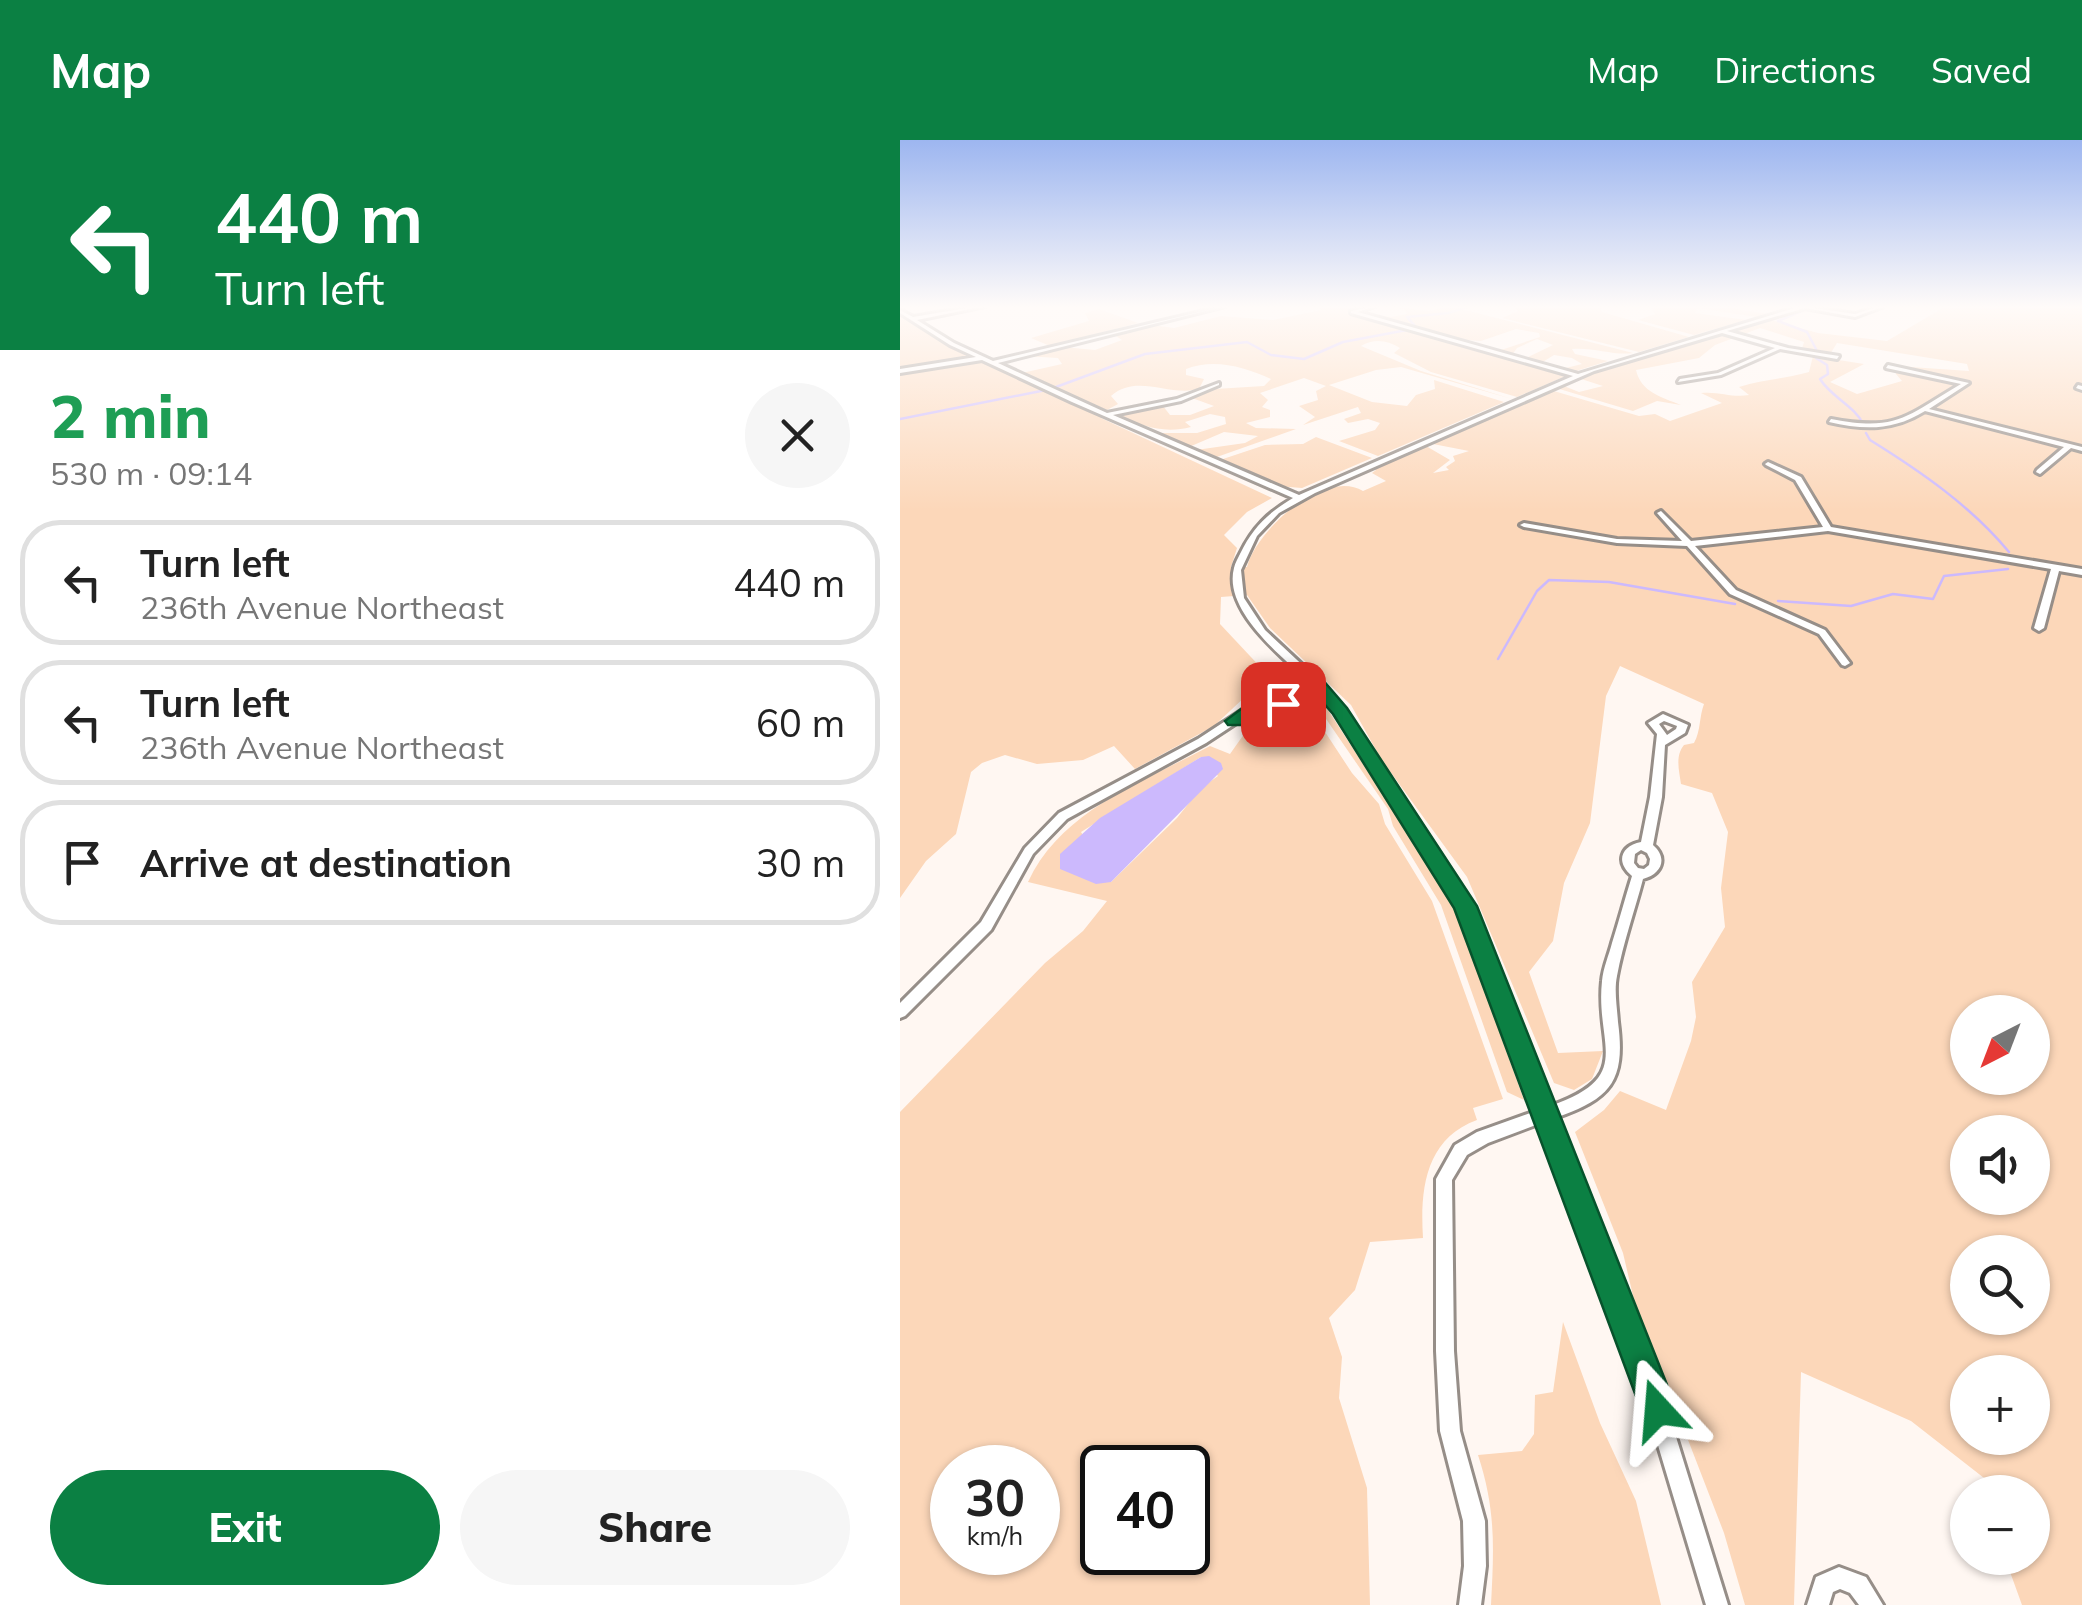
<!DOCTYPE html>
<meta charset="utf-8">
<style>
body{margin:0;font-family:Mulish,sans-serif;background:#f6f6f6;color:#222;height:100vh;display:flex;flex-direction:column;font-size:38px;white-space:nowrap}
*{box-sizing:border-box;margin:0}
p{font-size:32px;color:#767676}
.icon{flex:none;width:55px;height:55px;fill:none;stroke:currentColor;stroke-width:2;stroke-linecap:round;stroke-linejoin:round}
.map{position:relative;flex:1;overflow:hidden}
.panel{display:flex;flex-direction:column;background:#fff;width:900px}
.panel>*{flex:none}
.top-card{background:#0b8043;color:#fff;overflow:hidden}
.needle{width:65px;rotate:222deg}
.tools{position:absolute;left:1050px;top:855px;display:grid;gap:20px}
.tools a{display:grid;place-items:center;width:100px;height:100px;border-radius:50%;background:#fff;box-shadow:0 2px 8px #0004;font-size:50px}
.speed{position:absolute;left:30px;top:1305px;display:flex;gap:20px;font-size:50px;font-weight:700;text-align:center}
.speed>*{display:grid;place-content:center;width:130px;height:130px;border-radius:50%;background:#fff;box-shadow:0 2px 8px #0004;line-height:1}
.speed small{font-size:25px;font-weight:400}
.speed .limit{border:5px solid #111;border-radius:15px;background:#fff;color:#111}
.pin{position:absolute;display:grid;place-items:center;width:85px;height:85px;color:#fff;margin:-42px;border-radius:20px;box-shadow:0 5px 15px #0006}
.me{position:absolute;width:110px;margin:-55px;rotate:341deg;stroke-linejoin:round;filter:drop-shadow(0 0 8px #0008)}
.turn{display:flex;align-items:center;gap:35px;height:210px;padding:0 50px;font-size:45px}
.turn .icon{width:130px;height:130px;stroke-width:2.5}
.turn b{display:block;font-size:70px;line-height:85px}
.round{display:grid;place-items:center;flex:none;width:105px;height:105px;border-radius:52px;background:#f6f6f6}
.head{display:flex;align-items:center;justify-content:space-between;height:170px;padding:0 50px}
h1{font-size:60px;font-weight:800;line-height:75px;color:#1e9e55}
.action{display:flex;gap:20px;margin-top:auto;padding:20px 50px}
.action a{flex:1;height:115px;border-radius:60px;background:#0b8043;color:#fff;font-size:40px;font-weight:800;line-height:115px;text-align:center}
.action a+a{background:#f6f6f6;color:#222}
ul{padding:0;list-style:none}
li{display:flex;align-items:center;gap:30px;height:125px;margin:0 20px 15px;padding:0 30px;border:5px solid #e0e0e0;border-radius:40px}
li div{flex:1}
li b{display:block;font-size:38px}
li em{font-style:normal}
header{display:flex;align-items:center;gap:60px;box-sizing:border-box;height:140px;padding:0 50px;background:#0b8043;color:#fff}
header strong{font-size:48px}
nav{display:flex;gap:55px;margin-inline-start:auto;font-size:35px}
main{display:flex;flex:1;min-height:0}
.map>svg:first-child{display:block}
.green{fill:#fcd7b9;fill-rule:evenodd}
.water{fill:#ccb9fd}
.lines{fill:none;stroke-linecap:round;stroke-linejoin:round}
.stream{stroke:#ccb9fd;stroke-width:2.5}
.minor-casing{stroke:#968e88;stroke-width:6}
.minor{fill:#fff;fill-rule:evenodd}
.route{fill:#0b8043;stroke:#07532c;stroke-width:2.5}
</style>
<header>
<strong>Map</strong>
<nav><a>Map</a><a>Directions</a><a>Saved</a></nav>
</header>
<main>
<section class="panel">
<div class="top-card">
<div class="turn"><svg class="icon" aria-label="left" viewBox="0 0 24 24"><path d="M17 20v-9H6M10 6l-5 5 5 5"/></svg><div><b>440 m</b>Turn left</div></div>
</div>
<div class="head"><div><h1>2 min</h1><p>530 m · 09:14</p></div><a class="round"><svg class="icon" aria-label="close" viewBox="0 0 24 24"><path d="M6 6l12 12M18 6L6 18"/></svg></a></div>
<ul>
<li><svg class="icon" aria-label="left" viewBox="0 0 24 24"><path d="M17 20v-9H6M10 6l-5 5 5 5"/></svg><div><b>Turn left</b><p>236th Avenue Northeast</p></div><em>440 m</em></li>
<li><svg class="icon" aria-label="left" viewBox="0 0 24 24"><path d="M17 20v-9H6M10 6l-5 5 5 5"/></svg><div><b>Turn left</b><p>236th Avenue Northeast</p></div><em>60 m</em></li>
<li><svg class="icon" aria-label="arrive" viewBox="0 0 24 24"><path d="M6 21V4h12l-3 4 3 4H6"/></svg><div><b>Arrive at destination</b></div><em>30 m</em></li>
</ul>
<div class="action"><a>Exit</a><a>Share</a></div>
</section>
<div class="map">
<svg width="1182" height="1465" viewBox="0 0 1182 1465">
<rect width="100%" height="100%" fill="#fff7f2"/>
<g class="green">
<path d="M417,166L454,169L447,173L668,235L617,257L531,232L494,213L500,208C487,200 474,198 461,206L521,231L612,259L501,227L476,230L429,245L472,262L507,266L516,255L535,249L534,240L604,262L478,316L439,301L475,290L480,283L468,279L448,283L444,279L461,273L458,267L403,285L415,277L399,266L418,260L416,251L426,246L404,238L360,253L368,260L362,267L370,270V277L346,283L356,288L396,289L314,318L296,310L345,303L358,296L324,292L289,307L258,293H297L326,284L325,277L310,274L285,282L291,287C263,294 243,286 217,275L263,266L270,275H290L314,266L292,258L315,249L364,246L371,239C345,227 314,218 286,229V235L304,239L299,249C269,257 237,233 211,256L218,264L207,270L159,251L209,275L201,278L372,358L347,372L324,395L337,408L331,427H347C356,390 425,328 463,351L486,341L472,333L476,330L473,329L526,306L550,320L533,333L549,330L546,327L555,321L553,316L569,311L533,304L647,249L739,276L755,274L770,281L822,263L801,253C819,251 832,258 849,255L839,247C863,239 885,239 909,232L913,216L964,224L930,242L957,254L1002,241L996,234V226L1069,231L1067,224L937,203L929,216L901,212L904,202L860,188L815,205L799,218L736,230C741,252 761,257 781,265L757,261L733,271L656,248L664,246L679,252L703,246L675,237L864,178L918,193L987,201L1046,166H1182V1465H1122L1105,1418H1132V1352H1102L1011,1281L901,1232L894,1465H845L824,1393L734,1160L723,1113L675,992L704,970L720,951L766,970L791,901L796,877L792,842L825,787L821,748L828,692L812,653L781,644C779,630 775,616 784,605L794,603C801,590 799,577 804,564L720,526L706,556L690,683L664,743L653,801L629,832L658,913L703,911L692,939L674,950L654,943L567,737L481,619L451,565L370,488L347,455L321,457L320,484L365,532L364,539L314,586L235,629L214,606L183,620L137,624L105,615L82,623L71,632L56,694L26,721L0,758V171L52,204L147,247L150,245L122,233L162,224L158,218L125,216L163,207L195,210L222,200L213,194L252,185L274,188L321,176L373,180L421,170ZM1068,872H1132V938H1068ZM1068,992H1132V1058H1068ZM1068,1112H1132V1178H1068ZM1068,1232H1132V1298H1068Z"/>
<path d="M485,166L529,171L550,166L733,213C715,216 693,207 672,209L675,214L708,221L676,231L666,228L682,224L672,218L654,215L641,223L624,219L653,205L637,199L617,208L612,215L598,211L640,197L639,193L616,189L581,201L554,199L458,173L491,177L507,174L504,169Z"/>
<path d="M613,166H700L702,172L789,197L739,212L602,178L618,171Z"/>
<path d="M736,166H818L868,174L857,177L797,168L795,173L846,180L794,195L738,180L755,174L752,168Z"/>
<path d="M199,169L238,183L150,206L131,198L189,181L185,173Z"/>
<path d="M416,297L472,318L402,348L377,346L320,320L365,305L403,304Z"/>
<path d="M413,560L424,564L542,745L557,775L624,960L607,952L541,765L493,686L488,669Z"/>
<path d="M408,566L452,633L479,664L485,684L532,761L603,959L573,968L577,980C525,999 520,1050 523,1098L470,1102L455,1150L429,1178L442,1217L439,1258L467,1348L470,1465H0V972L145,823L183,791L207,761L128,742C161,670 245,641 310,606L330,614L354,580L388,568L399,579L396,570ZM301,617L318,636L301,648L277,678L211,742L181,692ZM52,1328H138V1412H52ZM202,1328H288V1412H202Z"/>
<path d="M663,1182L700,1283L736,1361L761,1465H591C594,1408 596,1370 578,1315L622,1311L634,1294L635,1255L653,1252Z"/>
</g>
<path class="water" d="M309,616L321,623L323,629L211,742L196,744L160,729V714L200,678L301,617Z"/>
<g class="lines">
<g class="stream">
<path d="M904,170L878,181L907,192L916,209"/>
<path d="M512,187L515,186L507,177L548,173L570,166"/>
<path d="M916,218L927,225L928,234L920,239C932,258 954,265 964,285"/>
<path d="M156,247L245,214L347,202L371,215L404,219L443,202L507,190"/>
<path d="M0,279L146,250"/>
<path d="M966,293L970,300C1020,331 1071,366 1109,412"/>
<path d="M878,461L951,466L993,454L1033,459L1044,436L1108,429"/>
<path d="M598,519L637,451L649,440L709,442L835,464"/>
</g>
<g class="minor-casing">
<g id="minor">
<path d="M78,166H85L17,180L54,203L93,221L325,166L98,223L207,273L277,259L319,243V245L281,261L213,275L399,355L673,236L451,173V171L475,166L458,172L678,234L901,166L955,174L979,166H984L955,177L905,168L827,191L888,208L939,216L937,219L880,209L821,235L778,242L780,239L818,233L875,208L822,193L694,231L415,353L379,373L357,396L341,430L344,458L365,490L426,547L445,570L571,766L650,966C736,936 695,906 702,841C703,828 709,815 712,803C719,781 725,758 732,736C715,722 721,706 741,702L750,657L757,594L748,583L763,574L788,585L785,593L765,605L762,657L753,705C768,718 762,734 743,739C735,770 723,803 717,836C714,850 717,867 718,882C726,942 710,959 655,978L759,1242L828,1465H806L739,1242L641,983L588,1003L567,1015L552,1040L554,1211L560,1291L585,1381L586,1426L581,1465H559L564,1426L563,1381L540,1291L536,1211V1039L555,1005L577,992L636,971L559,767L437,574L420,553L384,567L380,568L375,565L415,548L413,546L364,565L306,603L167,679L133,714L91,790L5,876L0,878V863L81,782L125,708L159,673L298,599L356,561L408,541C381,516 323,470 334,428C335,423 338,418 340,414C353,387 368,373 393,358L172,262L82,220L0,233V229L76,217L50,205L0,173V170L13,177ZM764,581L777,586L776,589L767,595L759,584ZM741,710L747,713L750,719L749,725L744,729L738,728L734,723L735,714Z"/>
<path d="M988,225L1069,243L1029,269L1182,307V311L1171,308L1140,334L1136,332L1137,330L1164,307L1025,271C993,291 964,290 929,282L931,279C998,292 1006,276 1061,244L986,228Z"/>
<path d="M1178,245L1182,246V250L1176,248Z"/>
<path d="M868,322L901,337L931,387L1182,429V435L1159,431L1144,488L1139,491L1134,488L1151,429L928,391L795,406L836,450L925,490L950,523L945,526L942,525L919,494L830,454L787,406L717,403L624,387L620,385L624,383L717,399L782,401L757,373L761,371L791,401L923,387L895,340L866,325L865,324Z"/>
<path d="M939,1427L966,1437L983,1465H959L950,1453L940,1449L933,1452L929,1465H907L916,1437Z"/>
</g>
</g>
<use href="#minor" class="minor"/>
</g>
<linearGradient id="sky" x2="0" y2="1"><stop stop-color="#9db6f0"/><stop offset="0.45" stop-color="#fffbf9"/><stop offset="1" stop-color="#fffbf9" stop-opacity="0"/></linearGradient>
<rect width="1182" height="371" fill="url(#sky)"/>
<path class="route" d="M416,537L422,539L447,568L577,766L777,1270L771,1283L758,1289L746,1283L554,768L433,574L412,550L388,559L393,564L390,568L341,585H328L325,581L353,560Z"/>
</svg>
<div class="tools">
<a><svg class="needle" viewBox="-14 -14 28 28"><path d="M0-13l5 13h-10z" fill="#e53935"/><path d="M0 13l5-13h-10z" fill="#767676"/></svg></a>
<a><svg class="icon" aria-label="sound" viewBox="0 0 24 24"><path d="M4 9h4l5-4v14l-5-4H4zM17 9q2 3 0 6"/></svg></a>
<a><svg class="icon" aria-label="search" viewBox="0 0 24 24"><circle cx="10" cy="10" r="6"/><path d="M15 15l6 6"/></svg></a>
<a>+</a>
<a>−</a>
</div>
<div class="speed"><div>30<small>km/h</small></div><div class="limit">40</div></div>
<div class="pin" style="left:383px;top:564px;background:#d93025"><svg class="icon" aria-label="arrive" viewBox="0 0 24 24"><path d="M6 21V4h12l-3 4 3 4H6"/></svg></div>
<svg class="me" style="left:758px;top:1270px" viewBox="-20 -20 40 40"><path d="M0-17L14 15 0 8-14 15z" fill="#0b8043" stroke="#fff" stroke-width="4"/></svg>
</div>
</main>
